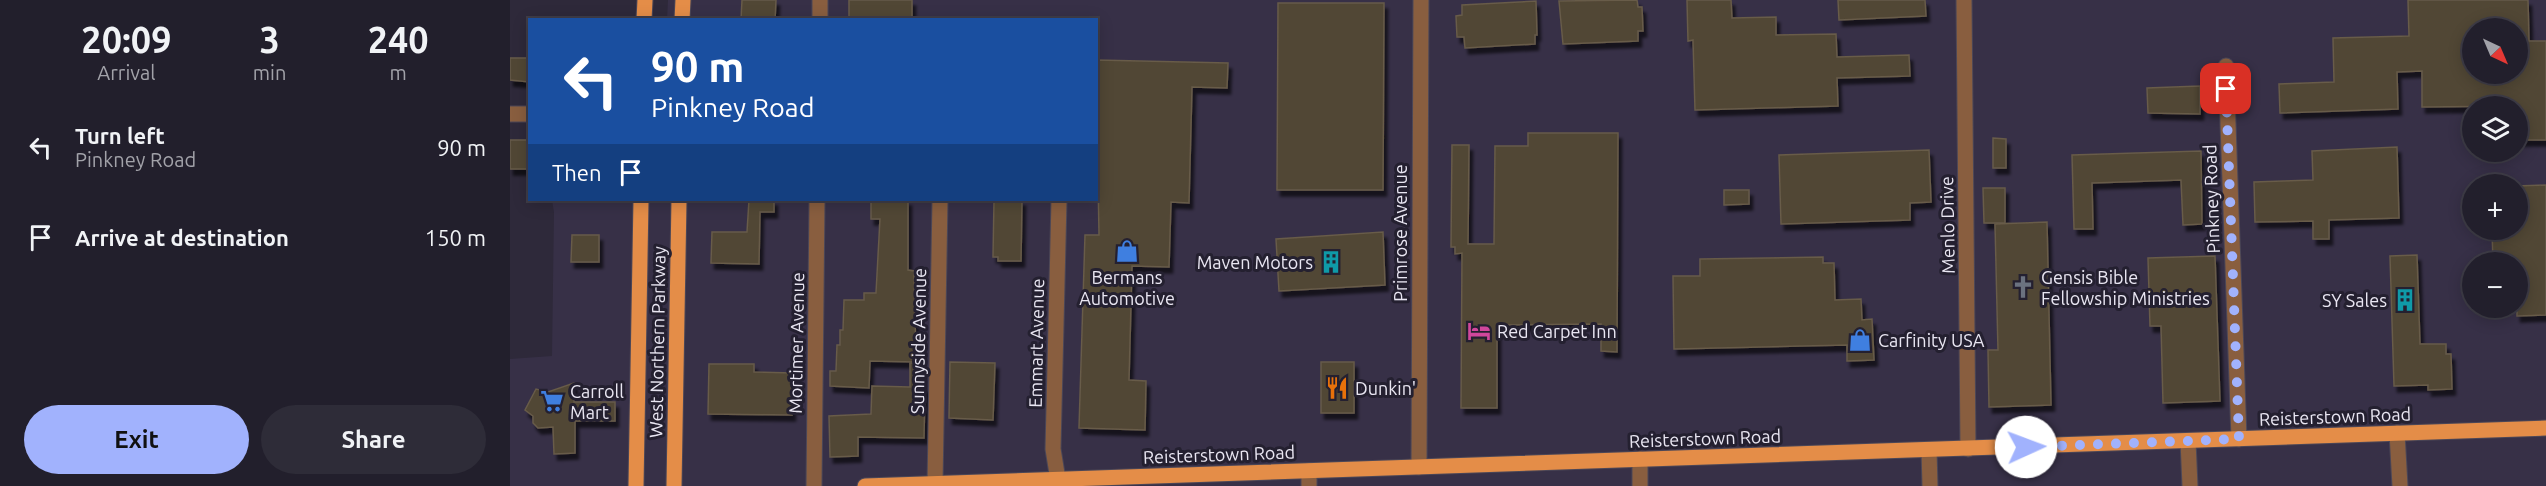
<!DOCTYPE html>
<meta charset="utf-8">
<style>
body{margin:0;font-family:Ubuntu,sans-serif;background:#2e2c38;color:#f1f3f6;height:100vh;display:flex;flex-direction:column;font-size:22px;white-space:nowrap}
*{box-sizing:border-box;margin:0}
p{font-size:20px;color:#a2a2a9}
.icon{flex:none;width:33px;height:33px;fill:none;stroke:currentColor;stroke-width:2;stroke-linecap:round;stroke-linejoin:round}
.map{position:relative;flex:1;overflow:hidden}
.drawer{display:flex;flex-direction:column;background:#221f2c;width:510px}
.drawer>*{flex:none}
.hud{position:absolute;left:18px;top:18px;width:570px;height:183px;border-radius:0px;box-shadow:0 3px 15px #0003,0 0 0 2px #3f3d48;background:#1a4fa0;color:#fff;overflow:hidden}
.needle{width:39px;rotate:136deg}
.fabs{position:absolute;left:1952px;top:18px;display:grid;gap:12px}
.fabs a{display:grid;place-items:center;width:66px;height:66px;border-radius:50%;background:#221f2c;box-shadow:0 3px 15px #0003,0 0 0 2px #3f3d48;font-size:30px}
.pin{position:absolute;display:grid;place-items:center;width:51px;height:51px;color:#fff;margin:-26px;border-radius:12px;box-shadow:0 3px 9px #0006}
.me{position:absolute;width:66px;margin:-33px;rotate:88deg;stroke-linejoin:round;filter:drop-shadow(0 0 4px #0008)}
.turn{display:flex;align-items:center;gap:21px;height:126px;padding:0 24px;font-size:27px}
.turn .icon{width:78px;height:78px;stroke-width:2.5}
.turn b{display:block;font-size:42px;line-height:51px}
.then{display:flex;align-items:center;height:57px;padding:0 24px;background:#0003;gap:12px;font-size:22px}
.eta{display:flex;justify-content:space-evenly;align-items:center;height:102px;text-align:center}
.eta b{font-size:36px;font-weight:700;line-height:42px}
.button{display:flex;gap:12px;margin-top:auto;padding:12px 24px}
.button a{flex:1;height:69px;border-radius:36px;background:#a1b2fd;color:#111;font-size:24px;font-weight:700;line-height:69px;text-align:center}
.button a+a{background:#2e2c38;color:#f1f3f6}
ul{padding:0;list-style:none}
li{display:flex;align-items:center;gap:18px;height:90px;padding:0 24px}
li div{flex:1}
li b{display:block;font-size:22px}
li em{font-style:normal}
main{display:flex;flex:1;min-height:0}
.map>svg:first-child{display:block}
.built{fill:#373047;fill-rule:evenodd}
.building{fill:#514634;stroke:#675b49;stroke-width:1.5;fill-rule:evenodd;filter:url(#shadow)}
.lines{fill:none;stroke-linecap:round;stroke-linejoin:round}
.minor-casing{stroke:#4c4757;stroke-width:17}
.primary-casing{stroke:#4c4757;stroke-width:17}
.minor{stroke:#895e3f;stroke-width:15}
.primary{stroke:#e48d48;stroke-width:15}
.route{stroke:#a1b2fd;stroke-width:10;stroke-dasharray:0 18}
.labels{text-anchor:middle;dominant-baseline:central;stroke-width:6;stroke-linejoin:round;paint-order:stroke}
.street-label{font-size:18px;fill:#e9e6f2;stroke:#242030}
.poi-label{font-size:18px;fill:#e9e6f2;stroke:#242030;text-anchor:start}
</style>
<main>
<section class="drawer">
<div class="eta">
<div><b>20:09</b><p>Arrival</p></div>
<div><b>3</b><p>min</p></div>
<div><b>240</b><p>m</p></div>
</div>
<ul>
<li><svg class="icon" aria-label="left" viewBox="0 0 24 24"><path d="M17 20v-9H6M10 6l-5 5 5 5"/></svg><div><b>Turn left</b><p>Pinkney Road</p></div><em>90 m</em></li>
<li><svg class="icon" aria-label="arrive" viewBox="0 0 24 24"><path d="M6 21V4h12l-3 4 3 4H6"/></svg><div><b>Arrive at destination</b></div><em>150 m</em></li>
</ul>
<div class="button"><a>Exit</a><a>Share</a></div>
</section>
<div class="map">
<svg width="2036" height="486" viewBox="0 0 2036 486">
<defs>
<filter id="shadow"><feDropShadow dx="3.5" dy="6" stdDeviation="1.5" flood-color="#0009"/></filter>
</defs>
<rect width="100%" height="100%" fill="#2e293a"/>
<path class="built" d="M158,0H2036V486H0V359L42,356L44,212L42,200H586V20H157ZM1962,28H2007V74H1962ZM1962,106H2007V152H1962ZM1962,184H2007V230H1962ZM1962,262H2007V308H1962Z"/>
<g class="building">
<path d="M232,0H266L265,20H231Z"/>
<rect x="339" y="0" width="63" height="20"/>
<path d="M1127,0L1128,7H1132L1133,31H1128V41L1053,44L1049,1Z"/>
<path d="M1177,0H1221L1222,18L1266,17V35L1326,34L1327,57L1399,55L1400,76L1327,78L1328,106L1185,110L1183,40L1178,41Z"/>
<path d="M1328,0H1415L1416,16L1329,20Z"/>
<path d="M1898,0H2018L2019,41H2036V140H2007V106L1912,107V71L1887,72L1888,109L1770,113L1769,84L1824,82L1823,38L1899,36ZM1962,28H2007V74H1962Z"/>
<path d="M1026,1L1027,35H1025V44L955,48L954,37H947L946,16L952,15V5Z"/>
<path d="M768,3H874L873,190H767Z"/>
<path d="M0,58H20V82L0,80Z"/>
<path d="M586,60L718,63L717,88L682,87L679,203L661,202L659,267L622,266L619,380L636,381L635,430L569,428L575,235H589Z"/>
<path d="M1690,86V114L1638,113L1637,88Z"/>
<path d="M1018,133H1108L1107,352L1091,351V324L987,325V408H951L952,253L945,254V247H941L942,145H959L958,244H984L985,146H1018Z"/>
<path d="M1483,138L1496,139V168H1483Z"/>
<rect x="0" y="140" width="20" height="29"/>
<path d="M1887,147L1889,218L1819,220V239H1803V221L1745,222L1744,182L1803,180L1802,151Z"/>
<path d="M1419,150L1421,202L1400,203V220L1271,224L1269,155Z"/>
<path d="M1691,151L1692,224L1673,225L1671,180L1582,183L1583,229H1564L1562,155Z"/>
<path d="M2036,185V315L2007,316V262H1983L1982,230H2007V186Z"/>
<path d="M1473,188H1495V223H1474Z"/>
<path d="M1214,190H1239V204L1214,205Z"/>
<path d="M239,200H264V212H250L249,264L201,263L202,232H237Z"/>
<path d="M361,200H398V270L404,271L406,362L360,361L359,388L320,386V371H326L327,345H330V330H333L334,300H354V293H366L370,219H361Z"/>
<path d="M484,200H512L511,261H488V257H483Z"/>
<path d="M1537,222L1541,405L1479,407L1478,350H1488L1485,224Z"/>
<path d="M873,232L875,285L769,291L766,239Z"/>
<path d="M62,235H89V262H61Z"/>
<path d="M1907,255L1910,344H1936V354H1941L1942,389L1918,390V385L1884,386L1880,256Z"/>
<path d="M1705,256L1710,401L1653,403L1651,326H1640L1638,258Z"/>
<path d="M1313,257V263H1324L1325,300L1351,299L1352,320L1362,319L1364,360L1337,361V345L1164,349L1163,276H1190V259Z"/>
<path d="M440,362L485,363L483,420L439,418Z"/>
<rect x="811" y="362" width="33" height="51"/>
<path d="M400,363H412V387H415L414,438L348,437V456L320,457L319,416L361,414L362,386L400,387Z"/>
<path d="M199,364H244V372L282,373V415L198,414Z"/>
<path d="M64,383V402H105V421H65V453L44,454L43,427L28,428L23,423V416L15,410L26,389L38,392Z"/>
</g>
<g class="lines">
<g class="minor-casing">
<g id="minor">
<path d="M1454,0L1458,449"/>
<path d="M310,20V0"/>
<path d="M1716,66L1729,439"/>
<path d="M0,114H20"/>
<path d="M549,200L543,449L549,486"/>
<path d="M1887,433L1890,486"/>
<path d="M1678,441L1680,486"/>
<path d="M1419,450L1420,486"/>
<path d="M909,467L911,0"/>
<path d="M799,471V486"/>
<path d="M425,484L430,200"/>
<path d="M304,486L307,200"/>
<path d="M1130,486V459"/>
</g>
</g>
<g class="primary-casing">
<g id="primary">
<path d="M134,20L135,0"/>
<path d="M172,20L173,0"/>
<path d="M126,486L131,200"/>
<path d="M164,486L169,200"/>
<path d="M355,486L2036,428"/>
</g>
</g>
<use href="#minor" class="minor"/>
<use href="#primary" class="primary"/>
</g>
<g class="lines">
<path class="route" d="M1516,447L1729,439L1716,89"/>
</g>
<defs>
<g id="shop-bare" transform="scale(1.8)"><path d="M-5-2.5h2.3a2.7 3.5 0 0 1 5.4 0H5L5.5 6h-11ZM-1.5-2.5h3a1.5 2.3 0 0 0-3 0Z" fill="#3f7fe0" stroke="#242030" stroke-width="2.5" paint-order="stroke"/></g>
<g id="building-bare" transform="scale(1.8)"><path d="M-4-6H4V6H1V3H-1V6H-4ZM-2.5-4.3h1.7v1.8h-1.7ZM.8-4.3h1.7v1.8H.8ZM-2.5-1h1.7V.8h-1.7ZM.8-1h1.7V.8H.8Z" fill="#0f9aa8" stroke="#242030" stroke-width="2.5" paint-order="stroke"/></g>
<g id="church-bare" transform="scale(1.8)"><path d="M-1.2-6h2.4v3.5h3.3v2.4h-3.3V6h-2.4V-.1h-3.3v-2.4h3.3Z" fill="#6b7280" stroke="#242030" stroke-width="2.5" paint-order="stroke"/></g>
<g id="hotel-bare" transform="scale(1.8)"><path d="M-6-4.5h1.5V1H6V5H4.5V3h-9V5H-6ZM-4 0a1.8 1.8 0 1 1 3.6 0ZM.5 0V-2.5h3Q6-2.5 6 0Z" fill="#d1479c" stroke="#242030" stroke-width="2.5" paint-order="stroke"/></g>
<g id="restaurant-bare" transform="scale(1.8)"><path d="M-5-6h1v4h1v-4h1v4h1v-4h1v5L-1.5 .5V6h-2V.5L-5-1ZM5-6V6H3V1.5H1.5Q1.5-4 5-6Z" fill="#e8710a" stroke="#242030" stroke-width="2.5" paint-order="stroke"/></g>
<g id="supermarket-bare" transform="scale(1.8)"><path d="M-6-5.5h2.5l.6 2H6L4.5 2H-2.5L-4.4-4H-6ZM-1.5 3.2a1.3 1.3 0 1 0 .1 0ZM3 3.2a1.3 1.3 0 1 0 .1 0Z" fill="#3f7fe0" stroke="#242030" stroke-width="2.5" paint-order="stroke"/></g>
</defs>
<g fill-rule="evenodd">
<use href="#shop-bare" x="617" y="251"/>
<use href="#building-bare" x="821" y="262"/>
<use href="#church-bare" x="1513" y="287"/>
<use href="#building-bare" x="1895" y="300"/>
<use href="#hotel-bare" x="969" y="331"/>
<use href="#shop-bare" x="1350" y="340"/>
<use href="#restaurant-bare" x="827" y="388"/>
<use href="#supermarket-bare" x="42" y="401"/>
</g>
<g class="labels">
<g class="street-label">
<text transform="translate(1701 199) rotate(-92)">Pinkney Road</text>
<text transform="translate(1437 225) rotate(-91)">Menlo Drive</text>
<text transform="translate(890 233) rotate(-90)">Primrose Avenue</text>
<text transform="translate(408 341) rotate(-89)">Sunnyside Avenue</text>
<text transform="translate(147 342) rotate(-89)">West Northern Parkway</text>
<text transform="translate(286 343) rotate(-89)">Mortimer Avenue</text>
<text transform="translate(526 343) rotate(-89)">Emmart Avenue</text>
<text transform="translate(1825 416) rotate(-2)">Reisterstown Road</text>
<text transform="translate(1195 438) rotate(-2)">Reisterstown Road</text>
<text transform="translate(709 454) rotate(-2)">Reisterstown Road</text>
</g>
<g class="poi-label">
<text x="803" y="262" text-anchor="end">Maven Motors</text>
<text x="617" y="277" text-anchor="middle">Bermans<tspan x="617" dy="21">Automotive</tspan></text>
<text x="1531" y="277">Gensis Bible<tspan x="1531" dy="21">Fellowship Ministries</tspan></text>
<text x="1877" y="300" text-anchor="end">SY Sales</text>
<text x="987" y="331">Red Carpet Inn</text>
<text x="1368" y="340">Carfinity USA</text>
<text x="845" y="388">Dunkin'</text>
<text x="60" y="391">Carroll<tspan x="60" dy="21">Mart</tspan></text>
</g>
</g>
</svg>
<div class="fabs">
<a><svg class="needle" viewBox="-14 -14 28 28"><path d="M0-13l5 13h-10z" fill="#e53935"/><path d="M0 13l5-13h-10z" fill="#a2a2a9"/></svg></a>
<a><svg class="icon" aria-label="layers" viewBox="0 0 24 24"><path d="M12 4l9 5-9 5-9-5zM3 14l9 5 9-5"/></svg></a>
<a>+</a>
<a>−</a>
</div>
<div class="pin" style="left:1716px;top:89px;background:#d93025"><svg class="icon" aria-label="arrive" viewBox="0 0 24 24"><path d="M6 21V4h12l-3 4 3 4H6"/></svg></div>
<svg class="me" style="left:1516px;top:447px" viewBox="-20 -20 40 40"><circle r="19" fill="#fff"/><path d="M0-13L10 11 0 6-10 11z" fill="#a1b2fd"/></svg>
<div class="hud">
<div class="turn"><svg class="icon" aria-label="left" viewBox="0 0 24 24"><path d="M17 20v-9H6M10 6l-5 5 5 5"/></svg><div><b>90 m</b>Pinkney Road</div></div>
<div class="then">Then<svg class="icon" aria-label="arrive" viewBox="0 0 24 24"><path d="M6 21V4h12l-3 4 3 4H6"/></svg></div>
</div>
</div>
</main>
